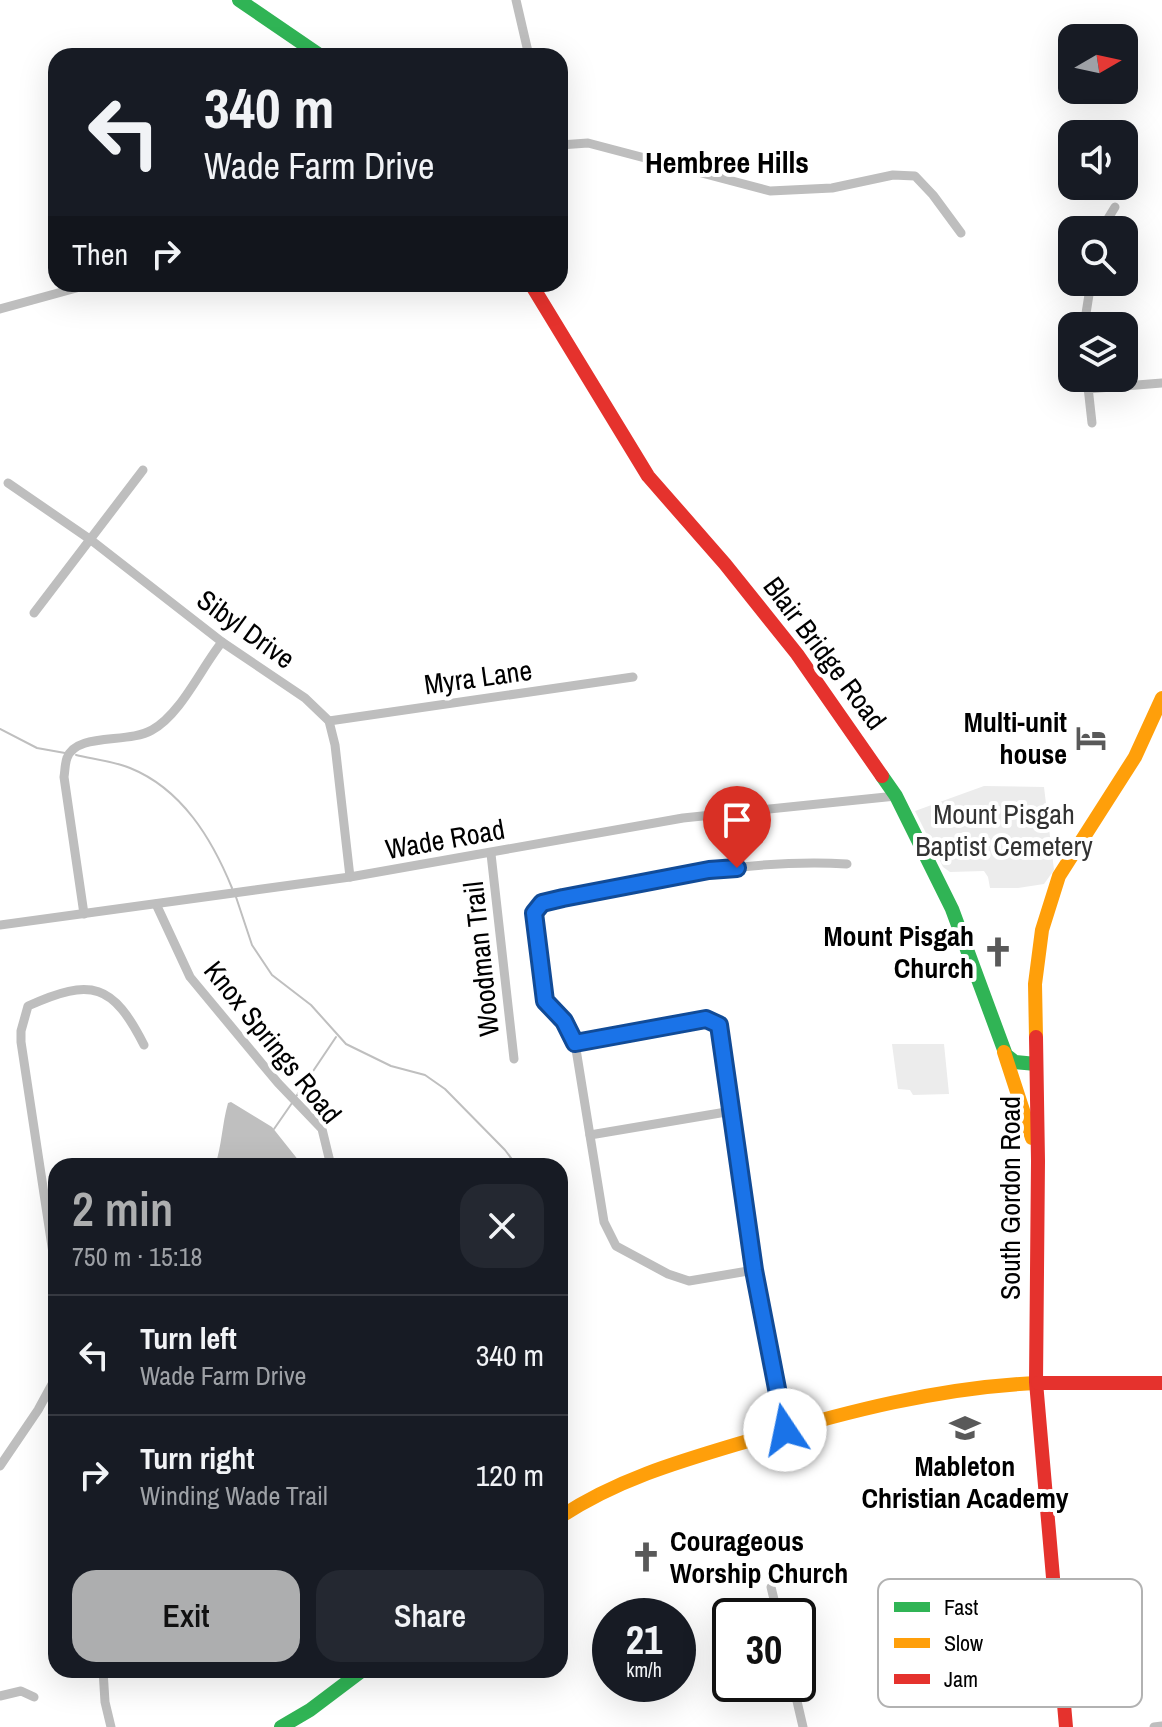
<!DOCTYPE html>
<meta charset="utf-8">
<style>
body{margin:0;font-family:"Archivo Narrow",sans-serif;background:#242831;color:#f1f3f6;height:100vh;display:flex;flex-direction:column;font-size:30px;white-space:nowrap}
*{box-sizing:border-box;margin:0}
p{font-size:26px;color:#9ea1a6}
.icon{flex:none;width:44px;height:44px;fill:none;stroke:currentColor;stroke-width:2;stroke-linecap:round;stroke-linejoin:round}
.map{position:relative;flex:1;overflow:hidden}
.details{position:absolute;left:48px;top:1158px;width:520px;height:520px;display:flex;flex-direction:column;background:#171b24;border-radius:24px;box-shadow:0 8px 32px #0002}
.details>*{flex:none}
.banner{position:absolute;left:48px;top:48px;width:520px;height:244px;border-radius:24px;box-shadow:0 8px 32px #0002;background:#171b24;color:#f1f3f6;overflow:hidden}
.needle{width:52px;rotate:81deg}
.tools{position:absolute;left:1058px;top:24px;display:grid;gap:16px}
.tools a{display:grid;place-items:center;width:80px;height:80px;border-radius:16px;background:#171b24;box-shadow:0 8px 32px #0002;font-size:40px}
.speed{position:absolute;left:592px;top:1598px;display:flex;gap:16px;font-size:40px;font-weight:700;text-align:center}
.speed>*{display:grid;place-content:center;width:104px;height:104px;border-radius:50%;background:#171b24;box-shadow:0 8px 32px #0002;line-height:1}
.speed small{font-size:20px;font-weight:400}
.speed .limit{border:4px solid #111;border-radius:12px;background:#fff;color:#111}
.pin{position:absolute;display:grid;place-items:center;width:68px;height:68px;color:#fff;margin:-82px -34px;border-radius:50% 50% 50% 0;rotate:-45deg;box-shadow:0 0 8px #0007}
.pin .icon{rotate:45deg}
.me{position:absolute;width:88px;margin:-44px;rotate:349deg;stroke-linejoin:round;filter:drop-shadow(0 0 6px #0008)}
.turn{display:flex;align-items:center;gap:28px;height:168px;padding:0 24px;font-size:36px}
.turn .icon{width:104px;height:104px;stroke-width:2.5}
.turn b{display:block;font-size:56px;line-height:68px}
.then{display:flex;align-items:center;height:76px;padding:0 24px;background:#0003;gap:16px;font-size:30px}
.round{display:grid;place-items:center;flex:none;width:84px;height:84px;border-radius:24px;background:#242831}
.overview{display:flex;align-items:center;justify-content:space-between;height:136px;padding:0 24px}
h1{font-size:48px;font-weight:600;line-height:60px;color:#adaeaf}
.button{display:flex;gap:16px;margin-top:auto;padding:16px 24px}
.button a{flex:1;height:92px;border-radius:24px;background:#adaeaf;color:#111;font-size:32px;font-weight:600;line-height:92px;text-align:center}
.button a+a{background:#242831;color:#f1f3f6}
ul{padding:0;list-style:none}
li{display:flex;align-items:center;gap:24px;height:120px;padding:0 24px;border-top:2px solid #363941}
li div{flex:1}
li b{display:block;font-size:30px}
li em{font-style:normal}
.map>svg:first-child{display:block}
.green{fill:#ececec}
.water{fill:#bfbfbf}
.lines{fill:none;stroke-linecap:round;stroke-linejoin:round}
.stream{stroke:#bfbfbf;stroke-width:2}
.street{stroke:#bebebe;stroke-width:9}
.fast{stroke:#30b455;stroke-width:14}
.slow{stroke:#ff9f0a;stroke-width:14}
.jam{stroke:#e5322d;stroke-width:14}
.route-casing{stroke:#114b97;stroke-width:20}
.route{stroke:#1a73e8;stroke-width:14}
.labels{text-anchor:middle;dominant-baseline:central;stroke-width:8;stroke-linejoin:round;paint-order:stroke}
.street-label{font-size:28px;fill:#000;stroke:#fff}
.poi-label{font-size:28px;font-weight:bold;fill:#000;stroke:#fff;text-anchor:end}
.park-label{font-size:28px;fill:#333;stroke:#fff}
.neighbourhood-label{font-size:30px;font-weight:bold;fill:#000;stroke:#fff}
.key{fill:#fff;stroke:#b2b2b2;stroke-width:2}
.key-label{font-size:22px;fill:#000}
</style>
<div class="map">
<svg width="1162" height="1727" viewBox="0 0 1162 1727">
<rect width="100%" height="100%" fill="#fff"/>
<g class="green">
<path d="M984,786L1044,787L1054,870L1044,884L1018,888H990L988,877L984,871L950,872L943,867L915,811Z"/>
<path d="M892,1044H944L949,1094L913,1095L910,1090L898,1089Z"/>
</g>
<path class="water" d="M231,1102L272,1127L303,1166H215C222,1145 222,1124 228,1103Z"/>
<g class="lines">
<g class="stream">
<path d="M0,729L37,748L65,753"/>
<path d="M76,755C93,759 113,761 130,768C182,789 212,839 232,888"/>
<path d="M236,897L252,945L272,975L311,1005L346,1044L391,1066L425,1075L445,1089L505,1150L517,1166"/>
<path d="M295,1098L336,1037"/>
<path d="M274,1129L292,1103"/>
</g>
<g class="street">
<path d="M516,0L529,56"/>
<path d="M560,145L588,143L770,191L832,188L893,175L915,176L933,195L961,233"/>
<path d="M1101,230L1115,207"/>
<path d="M0,309L91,284"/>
<path d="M1084,326L1091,282"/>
<path d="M1087,378L1092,423"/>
<path d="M1087,389L1162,383"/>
<path d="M8,483L91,540L222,642L305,698L329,721L335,745L350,877"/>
<path d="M34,613L143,470"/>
<path d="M329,721L633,677"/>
<path d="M491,854L514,1059"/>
<path d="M156,904L190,977L278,1083L322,1129L331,1166"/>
<path d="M84,914L64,777C65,771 65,763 67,758C76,732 128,744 152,730C181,714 201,668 222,642"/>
<path d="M0,925L350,877L683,818L896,796"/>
<path d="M575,1043L706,1019L719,1025L724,1046L754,1270L785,1430"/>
<path d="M590,1135L732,1111"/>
<path d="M754,1270L689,1281L668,1274L616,1246L604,1222L575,1043L564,1021L545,1001L534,913L542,903C641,881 745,858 847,864"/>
<path d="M56,1273L21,1042V1031L28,1006C92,977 113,984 144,1045"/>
<path d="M0,1466L38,1410L56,1377"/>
<path d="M771,1587L778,1616"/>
<path d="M103,1670L105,1702L111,1727"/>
<path d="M793,1684L803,1727"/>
<path d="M0,1696L21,1691L34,1697"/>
<path d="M1154,1727L1162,1726"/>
</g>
<g class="fast">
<path d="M239,0L321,56"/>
<path d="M882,776L896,796L952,909L1006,1055L1015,1062L1036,1064"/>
<path d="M281,1727L310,1710L363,1670"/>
</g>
<g class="slow">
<path d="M1036,1037L1035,984L1042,930L1059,876L1135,757L1162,698"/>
<path d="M1004,1052L1032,1138"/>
<path d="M560,1517C619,1478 684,1460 751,1440C845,1412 940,1387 1038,1383"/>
</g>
<g class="jam">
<path d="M531,284L648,476L725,564L797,654L882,776"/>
<path d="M1036,1037L1038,1161L1036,1382L1066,1727"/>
<path d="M1038,1383H1162"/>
</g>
</g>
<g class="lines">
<g class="route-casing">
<path id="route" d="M737,868L709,870L563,898L542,903L534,913L545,1001L564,1021L575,1043L706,1019L719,1025L754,1270L785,1430"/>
</g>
<use href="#route" class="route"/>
</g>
<defs>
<g id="hotel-bare" transform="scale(2.4)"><path d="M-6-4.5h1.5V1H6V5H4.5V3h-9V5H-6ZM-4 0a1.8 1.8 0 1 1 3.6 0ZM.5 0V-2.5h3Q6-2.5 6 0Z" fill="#595959" stroke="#fff" stroke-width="2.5" paint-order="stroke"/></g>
<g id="church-bare" transform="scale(2.4)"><path d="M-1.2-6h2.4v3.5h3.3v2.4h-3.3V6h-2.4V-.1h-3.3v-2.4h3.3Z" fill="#595959" stroke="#fff" stroke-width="2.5" paint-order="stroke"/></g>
<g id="school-bare" transform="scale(2.4)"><path d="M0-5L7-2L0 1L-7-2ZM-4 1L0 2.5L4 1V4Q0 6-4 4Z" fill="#595959" stroke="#fff" stroke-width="2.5" paint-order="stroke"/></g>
</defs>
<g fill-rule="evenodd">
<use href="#hotel-bare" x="1091" y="738"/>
<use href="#church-bare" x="998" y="952"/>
<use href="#school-bare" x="965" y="1428"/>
<use href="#church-bare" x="646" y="1557"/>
</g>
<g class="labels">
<g class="street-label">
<text transform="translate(246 629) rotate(36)">Sibyl Drive</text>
<text transform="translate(825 653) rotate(53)">Blair Bridge Road</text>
<text transform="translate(478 677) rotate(-8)">Myra Lane</text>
<text transform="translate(445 839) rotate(-10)">Wade Road</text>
<text transform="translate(481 959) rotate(-96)">Woodman Trail</text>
<text transform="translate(273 1042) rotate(51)">Knox Springs Road</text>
<text transform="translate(1010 1198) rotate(-90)">South Gordon Road</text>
</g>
<g class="poi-label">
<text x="1067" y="722">Multi-unit<tspan x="1067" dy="32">house</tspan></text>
<text x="974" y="936">Mount Pisgah<tspan x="974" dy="32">Church</tspan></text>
<text x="965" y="1466" text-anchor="middle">Mableton<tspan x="965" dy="32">Christian Academy</tspan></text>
<text x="670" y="1541" text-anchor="start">Courageous<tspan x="670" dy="32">Worship Church</tspan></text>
</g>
<g class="park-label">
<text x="1004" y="814">Mount Pisgah<tspan x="1004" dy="32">Baptist Cemetery</tspan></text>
</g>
<g class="neighbourhood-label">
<text x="727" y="162">Hembree Hills</text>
</g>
</g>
<rect x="878" y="1579" width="264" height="128" rx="12" class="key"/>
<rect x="894" y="1602" width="36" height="10" fill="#30b455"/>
<rect x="894" y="1638" width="36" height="10" fill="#ff9f0a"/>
<rect x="894" y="1674" width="36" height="10" fill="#e5322d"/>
<g class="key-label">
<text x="944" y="1615">Fast</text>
<text x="944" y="1651">Slow</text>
<text x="944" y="1687">Jam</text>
</g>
</svg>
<div class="tools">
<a><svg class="needle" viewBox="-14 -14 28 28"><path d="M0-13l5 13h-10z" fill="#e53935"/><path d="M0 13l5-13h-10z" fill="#9ea1a6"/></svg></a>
<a><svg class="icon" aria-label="sound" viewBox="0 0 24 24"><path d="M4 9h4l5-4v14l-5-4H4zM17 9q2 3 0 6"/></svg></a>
<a><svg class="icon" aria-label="search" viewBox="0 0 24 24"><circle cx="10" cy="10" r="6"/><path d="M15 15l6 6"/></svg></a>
<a><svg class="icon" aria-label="layers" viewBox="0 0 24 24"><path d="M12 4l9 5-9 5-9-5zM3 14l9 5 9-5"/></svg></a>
</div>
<div class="speed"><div>21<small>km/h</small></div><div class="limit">30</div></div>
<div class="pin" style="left:737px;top:868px;background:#d93025"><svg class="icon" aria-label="arrive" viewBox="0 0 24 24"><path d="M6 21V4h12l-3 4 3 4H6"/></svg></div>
<svg class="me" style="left:785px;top:1430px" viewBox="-20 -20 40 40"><circle r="19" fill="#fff"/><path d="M0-13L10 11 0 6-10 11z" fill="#1a73e8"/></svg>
<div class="banner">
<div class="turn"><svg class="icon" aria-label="left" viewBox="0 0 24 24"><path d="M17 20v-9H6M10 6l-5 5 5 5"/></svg><div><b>340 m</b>Wade Farm Drive</div></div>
<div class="then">Then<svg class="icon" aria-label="right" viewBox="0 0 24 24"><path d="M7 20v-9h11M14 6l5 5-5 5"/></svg></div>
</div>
<section class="details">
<div class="overview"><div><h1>2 min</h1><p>750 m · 15:18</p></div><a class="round"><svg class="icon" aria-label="close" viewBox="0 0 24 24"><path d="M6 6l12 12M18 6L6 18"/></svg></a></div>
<ul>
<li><svg class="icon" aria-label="left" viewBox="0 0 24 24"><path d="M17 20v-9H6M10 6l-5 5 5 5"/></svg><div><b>Turn left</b><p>Wade Farm Drive</p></div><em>340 m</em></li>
<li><svg class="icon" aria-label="right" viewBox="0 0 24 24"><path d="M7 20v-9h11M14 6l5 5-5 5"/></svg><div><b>Turn right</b><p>Winding Wade Trail</p></div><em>120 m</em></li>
</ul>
<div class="button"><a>Exit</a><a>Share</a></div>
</section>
</div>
